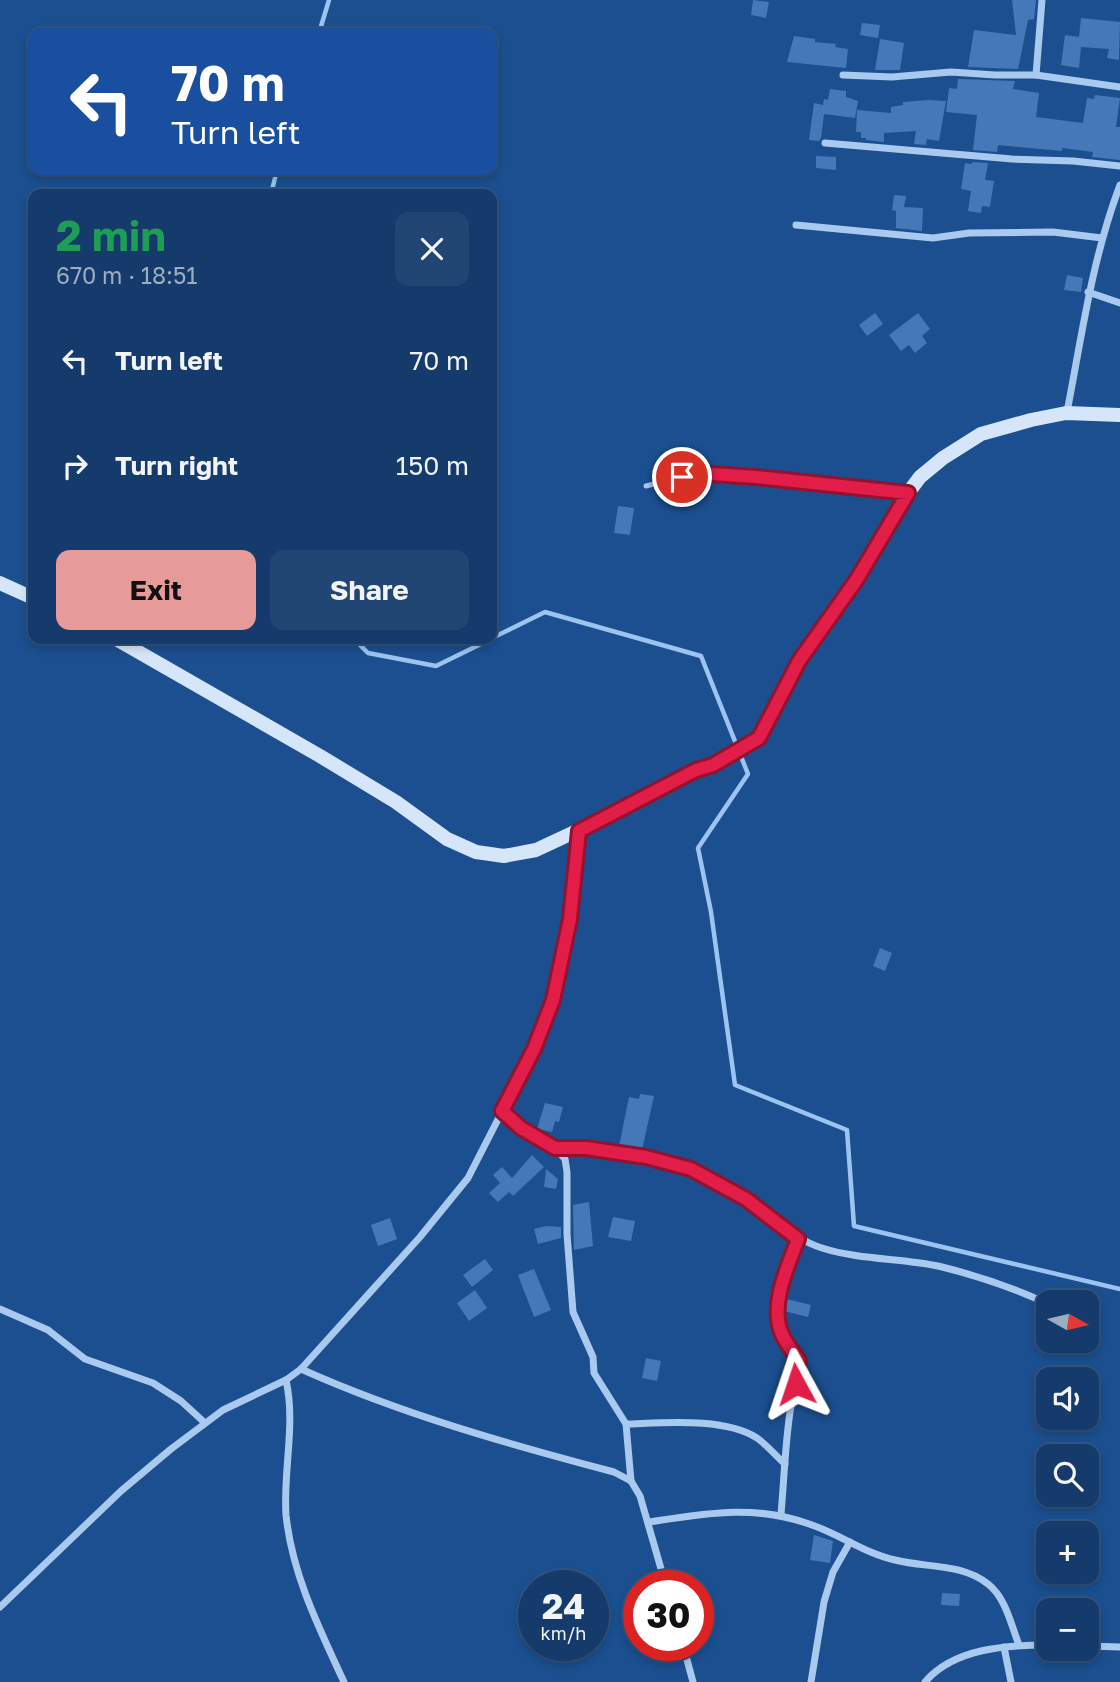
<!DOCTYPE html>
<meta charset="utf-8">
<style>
body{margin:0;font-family:"Golos Text",sans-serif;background:#214673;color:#f1f3f6;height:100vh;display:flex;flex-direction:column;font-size:26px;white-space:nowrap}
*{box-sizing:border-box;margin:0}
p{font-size:23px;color:#9dadc1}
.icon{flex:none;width:38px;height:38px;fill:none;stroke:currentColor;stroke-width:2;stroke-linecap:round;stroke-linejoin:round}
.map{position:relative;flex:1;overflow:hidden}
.sheet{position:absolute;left:28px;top:189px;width:469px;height:455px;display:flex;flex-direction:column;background:#143b6b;border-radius:14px;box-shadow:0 4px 10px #0003,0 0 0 2px #33557e}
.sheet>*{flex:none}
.top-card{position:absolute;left:28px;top:28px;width:469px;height:147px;border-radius:14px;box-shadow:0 4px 10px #0003,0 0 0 2px #33557e;background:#1a4fa0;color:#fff;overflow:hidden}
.needle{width:46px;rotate:98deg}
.controls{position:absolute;left:1036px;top:1290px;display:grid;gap:14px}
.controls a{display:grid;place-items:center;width:63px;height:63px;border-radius:14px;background:#143b6b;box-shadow:0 4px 10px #0003,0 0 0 2px #33557e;font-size:35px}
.speed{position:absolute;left:518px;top:1570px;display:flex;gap:14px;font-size:35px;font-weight:700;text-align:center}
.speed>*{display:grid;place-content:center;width:91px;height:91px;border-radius:50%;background:#143b6b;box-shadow:0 4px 10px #0003,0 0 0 2px #33557e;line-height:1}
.speed small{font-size:18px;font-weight:400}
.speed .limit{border:10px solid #d22;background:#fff;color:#111}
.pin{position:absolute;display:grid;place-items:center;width:60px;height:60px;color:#fff;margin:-30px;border:4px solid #fff;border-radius:50%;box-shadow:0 2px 7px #0007}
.me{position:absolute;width:77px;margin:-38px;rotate:355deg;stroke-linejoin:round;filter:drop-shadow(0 0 5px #0008)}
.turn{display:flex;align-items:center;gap:24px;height:147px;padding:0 28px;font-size:32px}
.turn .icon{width:91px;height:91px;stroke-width:2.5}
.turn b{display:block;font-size:49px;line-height:60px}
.round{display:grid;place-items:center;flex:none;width:74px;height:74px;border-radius:14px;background:#214673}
.summary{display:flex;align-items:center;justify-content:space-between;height:119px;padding:0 28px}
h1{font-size:42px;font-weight:700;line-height:52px;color:#1e9e55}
.cta{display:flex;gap:14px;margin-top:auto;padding:14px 28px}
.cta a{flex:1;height:80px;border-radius:14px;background:#e69b98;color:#111;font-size:28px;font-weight:700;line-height:80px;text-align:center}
.cta a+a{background:#214673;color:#f1f3f6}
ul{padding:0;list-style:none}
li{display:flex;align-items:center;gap:21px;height:105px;padding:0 28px}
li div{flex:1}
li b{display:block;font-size:26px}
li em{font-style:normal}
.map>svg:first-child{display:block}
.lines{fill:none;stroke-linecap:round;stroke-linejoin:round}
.stream{stroke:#9cc4f0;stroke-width:4.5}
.building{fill:#4478b7}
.lane{stroke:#a9c9ee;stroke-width:5}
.street{stroke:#a9c9ee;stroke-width:7}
.secondary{stroke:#d6e6fa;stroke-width:14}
.route-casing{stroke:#92132f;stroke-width:18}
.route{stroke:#e11d48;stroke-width:12}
</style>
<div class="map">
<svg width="1120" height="1682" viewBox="0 0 1120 1682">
<rect width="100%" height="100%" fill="#1b4f8f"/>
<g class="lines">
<g class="stream">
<path d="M319,33L329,0"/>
<path d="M271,194L277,170"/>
<path d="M492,638L545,612L701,656L748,774L698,848L711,912L735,1085L847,1130L854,1226L1120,1289"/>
<path d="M354,639L368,653L436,666L491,639"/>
</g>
</g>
<g class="building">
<path d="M753,0L769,2L766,18L751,15Z"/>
<path d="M1012,0H1036L1034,19L1028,20L1018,69L968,67L974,30L1016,35Z"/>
<path d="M1081,18L1120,22L1119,60L1107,58L1109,49L1081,47L1079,68L1061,65L1065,35L1079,37Z"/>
<path d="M862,23L880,25L878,38L860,35Z"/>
<path d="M794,36L815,39V42L836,44L835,47L848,49L846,68L787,62Z"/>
<path d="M880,39L904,43L900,70H875Z"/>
<path d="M958,79L1015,81L1013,89L1039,93L1036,117L1083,123L1087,98L1094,99L1095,95L1120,98L1116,127H1120V160L1092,157L1093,152L1062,148V151L998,145L997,152L973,150L977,115L946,112L949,88L957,89Z"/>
<path d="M830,89L846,91V97L858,101L855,118L824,114L821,138L819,141L809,140L814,103L823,105L824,99L828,100Z"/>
<path d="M928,100L946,101L939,141L927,139L926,145L914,144L916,131L884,133V142L866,140V138H861V132H856L857,110L891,113V107L903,105V102Z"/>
<path d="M816,156L836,157V170L816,168Z"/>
<path d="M972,162L988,163L985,180L994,181L990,207L982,206L981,213L968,211L971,191L961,189L965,163L972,164Z"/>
<path d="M894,195L906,196L904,207L923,208L922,231L896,228V211L892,210Z"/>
<path d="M1067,275L1083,278L1081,292L1064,290Z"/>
<path d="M875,313L883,324L867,336L859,325Z"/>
<path d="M918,313L930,329L922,336L927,343L915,353L909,345L901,351L889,335Z"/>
<path d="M618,506L634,508L630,535L614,533Z"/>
<path d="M880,948L892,953L885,971L873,966Z"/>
<path d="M640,1094L654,1096L642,1150L619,1146L629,1097L639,1099Z"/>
<path d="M545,1103L563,1107L559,1122L555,1121L552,1132L537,1129Z"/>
<path d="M532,1155L544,1167L513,1196L509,1192L498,1202L489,1193L500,1183L493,1175L502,1167L512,1178Z"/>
<path d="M546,1169L558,1179L556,1189L544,1187Z"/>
<path d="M589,1202L593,1246L574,1250L573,1205Z"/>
<path d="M613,1217L635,1221L631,1241L608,1237Z"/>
<path d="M390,1218L397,1239L378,1246L371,1225Z"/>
<path d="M546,1226L561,1227V1238L538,1244L534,1229Z"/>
<path d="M485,1259L493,1270L472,1287L463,1275Z"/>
<path d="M534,1269L551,1310L534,1317L518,1275Z"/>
<path d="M475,1290L487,1308L469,1321L457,1303Z"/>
<path d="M787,1299L811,1305L808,1317L784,1311Z"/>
<path d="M646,1358L661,1361L657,1381L642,1378Z"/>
<path d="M814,1535L833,1541L830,1563L810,1560Z"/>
<path d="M942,1593L960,1594L959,1606L941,1605Z"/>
</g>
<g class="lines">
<path class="lane" d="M646,486L682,477L712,474L905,493"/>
<g class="street">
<path d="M843,75L892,77L951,72L995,75H1036L1120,87"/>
<path d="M1036,75L1042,0"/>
<path d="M825,143L1012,159L1073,161L1120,166"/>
<path d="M796,225L933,238L969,233L1053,232L1102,238"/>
<path d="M1088,292L1120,303"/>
<path d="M1067,412C1082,335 1092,259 1120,185"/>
<path d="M502,1111L521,1128L555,1148L565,1159L567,1172V1234L573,1312L593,1357L594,1373L626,1424L631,1481"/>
<path d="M555,1148C626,1147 687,1161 747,1200C772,1216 793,1239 822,1248C860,1260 900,1258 938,1266C975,1275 1014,1288 1048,1304"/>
<path d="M0,1309L48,1330L85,1359L153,1383L181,1401L205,1423"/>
<path d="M301,1369C401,1414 508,1444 614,1472L631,1481L640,1496L666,1586"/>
<path d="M286,1380C296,1425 283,1469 286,1515C292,1574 319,1628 344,1682"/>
<path d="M626,1424C663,1423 724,1417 757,1438C767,1445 776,1456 785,1464"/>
<path d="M781,1514C784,1481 785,1446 790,1412C792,1398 798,1384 799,1370C800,1355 786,1346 781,1332C770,1304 788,1265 798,1239"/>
<path d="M649,1522C707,1513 755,1504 812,1525C841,1535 866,1554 895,1560C926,1568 961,1563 988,1584C1006,1598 1011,1625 1019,1645"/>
<path d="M0,1607L121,1491L171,1449L223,1410L286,1380L301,1369L420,1237L468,1178L534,1049L553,1000L570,919L579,831"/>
<path d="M683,1645L693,1682"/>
<path d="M1087,1646L1120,1647"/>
<path d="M1004,1647L1011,1682"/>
<path d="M811,1682L824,1602L833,1572L850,1542"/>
<path d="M925,1682C954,1648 1007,1645 1048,1645"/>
</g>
<g class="secondary">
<path d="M0,583L33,598"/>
<path d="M116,639L320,756L396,802L447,839L476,852L504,856L536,850L628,807L697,770L713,765L759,738L799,661L857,579L908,493L920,477L943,458L981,434L1031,420L1066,413L1120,415"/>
</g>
</g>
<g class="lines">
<g class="route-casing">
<path id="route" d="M682,477L712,474L756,477L908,493L857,579L799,661L759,738L713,765L696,770L579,831L570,919L553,1000L534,1049L502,1111L521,1128L555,1148H586L646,1157L691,1169L746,1199L798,1239C788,1266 770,1303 781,1332C785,1343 793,1351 799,1361L796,1384"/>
</g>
<use href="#route" class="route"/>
</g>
</svg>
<div class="controls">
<a><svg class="needle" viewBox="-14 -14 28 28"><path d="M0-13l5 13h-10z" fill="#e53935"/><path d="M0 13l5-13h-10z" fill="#9dadc1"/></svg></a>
<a><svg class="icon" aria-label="sound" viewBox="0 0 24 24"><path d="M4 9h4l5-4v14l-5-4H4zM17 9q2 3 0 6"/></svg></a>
<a><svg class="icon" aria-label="search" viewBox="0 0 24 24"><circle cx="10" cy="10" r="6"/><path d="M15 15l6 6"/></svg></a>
<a>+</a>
<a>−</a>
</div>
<div class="speed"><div>24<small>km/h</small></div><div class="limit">30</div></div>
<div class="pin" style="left:682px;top:477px;background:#d93025"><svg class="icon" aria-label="arrive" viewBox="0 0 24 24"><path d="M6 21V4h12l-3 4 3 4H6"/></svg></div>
<svg class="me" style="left:796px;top:1384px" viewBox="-20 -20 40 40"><path d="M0-17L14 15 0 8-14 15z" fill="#e11d48" stroke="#fff" stroke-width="4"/></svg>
<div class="top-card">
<div class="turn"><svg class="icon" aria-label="left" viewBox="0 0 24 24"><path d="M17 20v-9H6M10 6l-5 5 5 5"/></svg><div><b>70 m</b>Turn left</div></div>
</div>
<section class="sheet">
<div class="summary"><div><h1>2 min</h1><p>670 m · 18:51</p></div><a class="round"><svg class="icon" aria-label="close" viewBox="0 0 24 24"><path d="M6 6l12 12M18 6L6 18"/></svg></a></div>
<ul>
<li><svg class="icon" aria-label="left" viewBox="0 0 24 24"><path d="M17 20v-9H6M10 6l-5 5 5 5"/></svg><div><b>Turn left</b></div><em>70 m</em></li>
<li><svg class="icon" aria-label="right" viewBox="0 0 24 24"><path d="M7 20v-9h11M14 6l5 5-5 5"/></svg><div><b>Turn right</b></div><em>150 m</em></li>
</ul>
<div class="cta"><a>Exit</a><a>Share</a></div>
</section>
</div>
